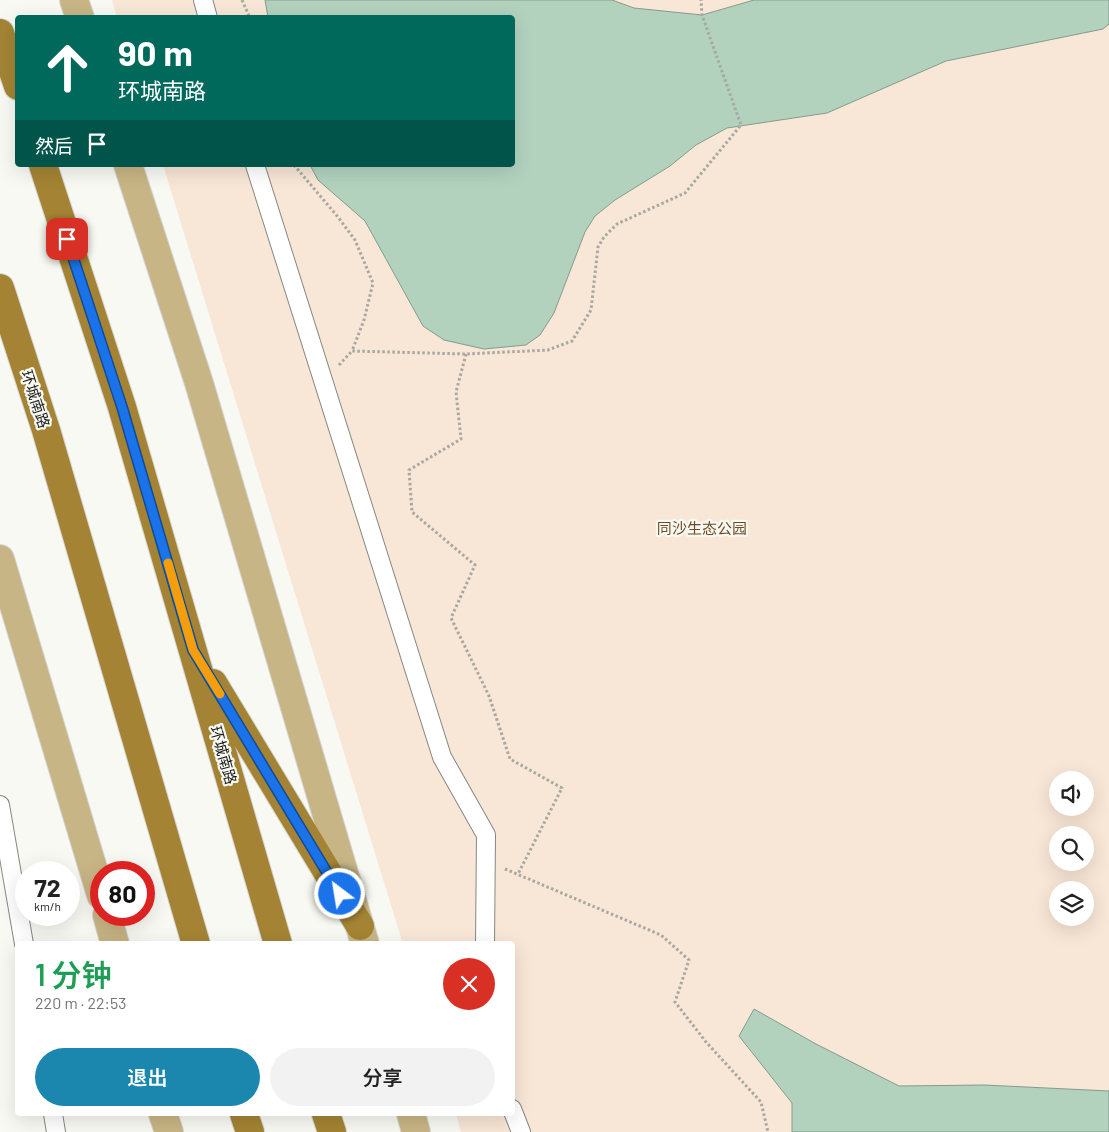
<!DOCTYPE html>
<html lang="zh">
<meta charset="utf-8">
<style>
body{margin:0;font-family:Barlow,"Noto Sans SC",sans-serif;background:#f2f2f2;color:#222;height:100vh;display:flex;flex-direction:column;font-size:19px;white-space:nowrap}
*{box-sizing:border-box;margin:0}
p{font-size:16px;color:#767676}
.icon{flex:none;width:28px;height:28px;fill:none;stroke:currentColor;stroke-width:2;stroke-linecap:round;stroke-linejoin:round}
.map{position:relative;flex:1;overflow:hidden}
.panel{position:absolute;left:15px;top:941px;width:500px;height:175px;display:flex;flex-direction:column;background:#fff;border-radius:5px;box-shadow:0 5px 20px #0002}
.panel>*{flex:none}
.guide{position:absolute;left:15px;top:15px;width:500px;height:152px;border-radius:5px;box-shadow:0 5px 20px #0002;background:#00695c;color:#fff;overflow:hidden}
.tools{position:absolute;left:1049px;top:771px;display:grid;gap:10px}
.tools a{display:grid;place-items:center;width:45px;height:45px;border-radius:50%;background:#fff;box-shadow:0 5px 20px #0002;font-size:25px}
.speed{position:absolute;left:15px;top:861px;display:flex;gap:10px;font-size:25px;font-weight:700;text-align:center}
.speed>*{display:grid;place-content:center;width:65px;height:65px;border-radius:50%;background:#fff;box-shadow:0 5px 20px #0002;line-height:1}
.speed small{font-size:12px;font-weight:400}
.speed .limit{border:8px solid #d22;background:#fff;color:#111}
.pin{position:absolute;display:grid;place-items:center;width:42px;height:42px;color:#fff;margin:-21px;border-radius:10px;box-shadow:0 2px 8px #0006}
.me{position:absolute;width:55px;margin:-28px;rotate:329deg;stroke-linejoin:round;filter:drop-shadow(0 0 4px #0008)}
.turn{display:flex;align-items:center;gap:18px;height:105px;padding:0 20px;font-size:22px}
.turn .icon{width:65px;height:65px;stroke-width:2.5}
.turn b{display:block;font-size:35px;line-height:42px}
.then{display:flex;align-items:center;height:48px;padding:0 20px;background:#0003;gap:10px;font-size:19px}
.round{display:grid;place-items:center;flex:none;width:52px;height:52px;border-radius:26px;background:#f2f2f2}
.headline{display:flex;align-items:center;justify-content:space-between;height:85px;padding:0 20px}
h1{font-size:30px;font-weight:600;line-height:38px;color:#1e9e55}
.primary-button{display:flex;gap:10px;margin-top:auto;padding:10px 20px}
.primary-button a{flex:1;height:58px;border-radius:30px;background:#1b86ae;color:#fff;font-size:20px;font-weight:600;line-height:58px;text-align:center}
.primary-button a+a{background:#f2f2f2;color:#222}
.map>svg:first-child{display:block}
.green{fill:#f8e6d6;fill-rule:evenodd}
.water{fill:#b2d2be;stroke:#859b8c}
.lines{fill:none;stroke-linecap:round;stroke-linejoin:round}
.street-casing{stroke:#878881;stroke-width:20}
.primary-casing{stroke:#d6d6d5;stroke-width:30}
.highway-casing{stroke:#d6d6d5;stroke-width:30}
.path{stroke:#a7a8a2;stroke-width:3;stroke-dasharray:2.5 2.5;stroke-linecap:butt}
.street{stroke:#fff;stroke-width:18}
.primary{stroke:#c8b585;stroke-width:28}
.highway{stroke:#a48434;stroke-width:28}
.route-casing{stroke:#114b97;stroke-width:12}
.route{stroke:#1a73e8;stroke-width:9}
.slow{stroke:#f59e0b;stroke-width:9}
.labels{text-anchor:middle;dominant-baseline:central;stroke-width:4.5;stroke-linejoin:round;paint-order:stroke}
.street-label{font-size:15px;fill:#1b1b18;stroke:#f8f9f2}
.park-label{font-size:15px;fill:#714a25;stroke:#f8f9f2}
</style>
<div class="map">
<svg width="1109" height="1132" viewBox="0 0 1109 1132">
<rect width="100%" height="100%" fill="#f8f9f2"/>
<path class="green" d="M112,0H1109V1132H461L456,1114H512V944H403L163,165H512V18H117ZM1058,780H1085V808H1058ZM1058,835H1085V862H1058ZM1058,890H1085V918H1058Z"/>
<g class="water">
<path d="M265,0H612L634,8L702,15L754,0H1109V24L1103,29L946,61L827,113L727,128L696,145L670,166L615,200L595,216L585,232L554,313L540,335L526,345L484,349L444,340L423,326L365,221L318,180L310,165H512V18L268,17Z"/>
<path d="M754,1009L816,1044L899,1086L984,1085L1109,1091V1132H792V1103L739,1036Z"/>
</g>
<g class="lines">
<g class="street-casing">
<g id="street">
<path d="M203,0L208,18"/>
<path d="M255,165L442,757L486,835L485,944"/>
<path d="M0,805L24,944"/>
<path d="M512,1109L521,1132"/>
<path d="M53,1114L56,1132"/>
</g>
</g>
<g class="primary-casing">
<g id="primary">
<path d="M74,0L80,18"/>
<path d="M128,165L199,383L365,944"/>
<path d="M0,559L101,895"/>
<path d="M107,915L115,944"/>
<path d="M163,1114L169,1132"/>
<path d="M411,1114L416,1132"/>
</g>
</g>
<g class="highway-casing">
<g id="highway">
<path d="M0,33L18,86"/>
<path d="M43,165L122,407L278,944"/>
<path d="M0,288L46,430L196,944"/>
<path d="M213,683L360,926"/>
<path d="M244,1114L250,1132"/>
<path d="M326,1114L332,1132"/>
</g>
</g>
<g class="path">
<path d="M242,0L250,18"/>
<path d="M294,165L338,217L355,240L373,283L364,320L352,351L466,354L548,350L572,341L591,310L598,247L604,237L617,224L685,193L741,125L702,15L701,0"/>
<path d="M466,354L456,392L461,439L409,470L412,512L475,565L451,618L489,696L510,759L562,788L518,874"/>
<path d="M339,365L352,351"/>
<path d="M505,869L661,935L689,960L675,1002L706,1042L761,1102L768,1132"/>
</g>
<use href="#street" class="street"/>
<use href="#primary" class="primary"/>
<use href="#highway" class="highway"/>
</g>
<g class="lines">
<g class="route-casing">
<path id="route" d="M67,239L122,407L193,650L340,894"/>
</g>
<use href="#route" class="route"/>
<path class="slow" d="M168,563L193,650L220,694"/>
</g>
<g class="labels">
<g class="street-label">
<text transform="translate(36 399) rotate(72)">环城南路</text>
<text transform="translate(224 755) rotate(74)">环城南路</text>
</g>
<g class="park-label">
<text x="702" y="528">同沙生态公园</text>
</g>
</g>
</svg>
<div class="tools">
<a><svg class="icon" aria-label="sound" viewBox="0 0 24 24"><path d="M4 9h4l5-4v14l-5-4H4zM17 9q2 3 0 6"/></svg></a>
<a><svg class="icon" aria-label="search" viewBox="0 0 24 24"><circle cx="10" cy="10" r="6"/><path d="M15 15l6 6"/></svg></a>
<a><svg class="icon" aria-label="layers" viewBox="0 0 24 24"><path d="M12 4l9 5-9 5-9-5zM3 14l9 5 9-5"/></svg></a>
</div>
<div class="speed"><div>72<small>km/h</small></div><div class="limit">80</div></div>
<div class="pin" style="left:67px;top:239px;background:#d93025"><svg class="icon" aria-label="arrive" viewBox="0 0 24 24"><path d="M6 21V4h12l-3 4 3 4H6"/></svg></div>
<svg class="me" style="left:340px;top:894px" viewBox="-20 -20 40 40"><circle r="17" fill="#1a73e8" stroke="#fff" stroke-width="3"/><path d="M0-11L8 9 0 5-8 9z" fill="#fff"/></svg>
<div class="guide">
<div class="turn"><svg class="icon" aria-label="ahead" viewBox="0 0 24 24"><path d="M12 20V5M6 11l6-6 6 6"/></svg><div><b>90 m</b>环城南路</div></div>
<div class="then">然后<svg class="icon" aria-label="arrive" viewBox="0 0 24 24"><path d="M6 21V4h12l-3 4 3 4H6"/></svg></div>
</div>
<section class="panel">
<div class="headline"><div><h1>1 分钟</h1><p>220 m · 22:53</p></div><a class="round" style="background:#d93025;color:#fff"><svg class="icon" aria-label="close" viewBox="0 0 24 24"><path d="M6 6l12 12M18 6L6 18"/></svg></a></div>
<div class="primary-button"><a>退出</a><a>分享</a></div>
</section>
</div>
